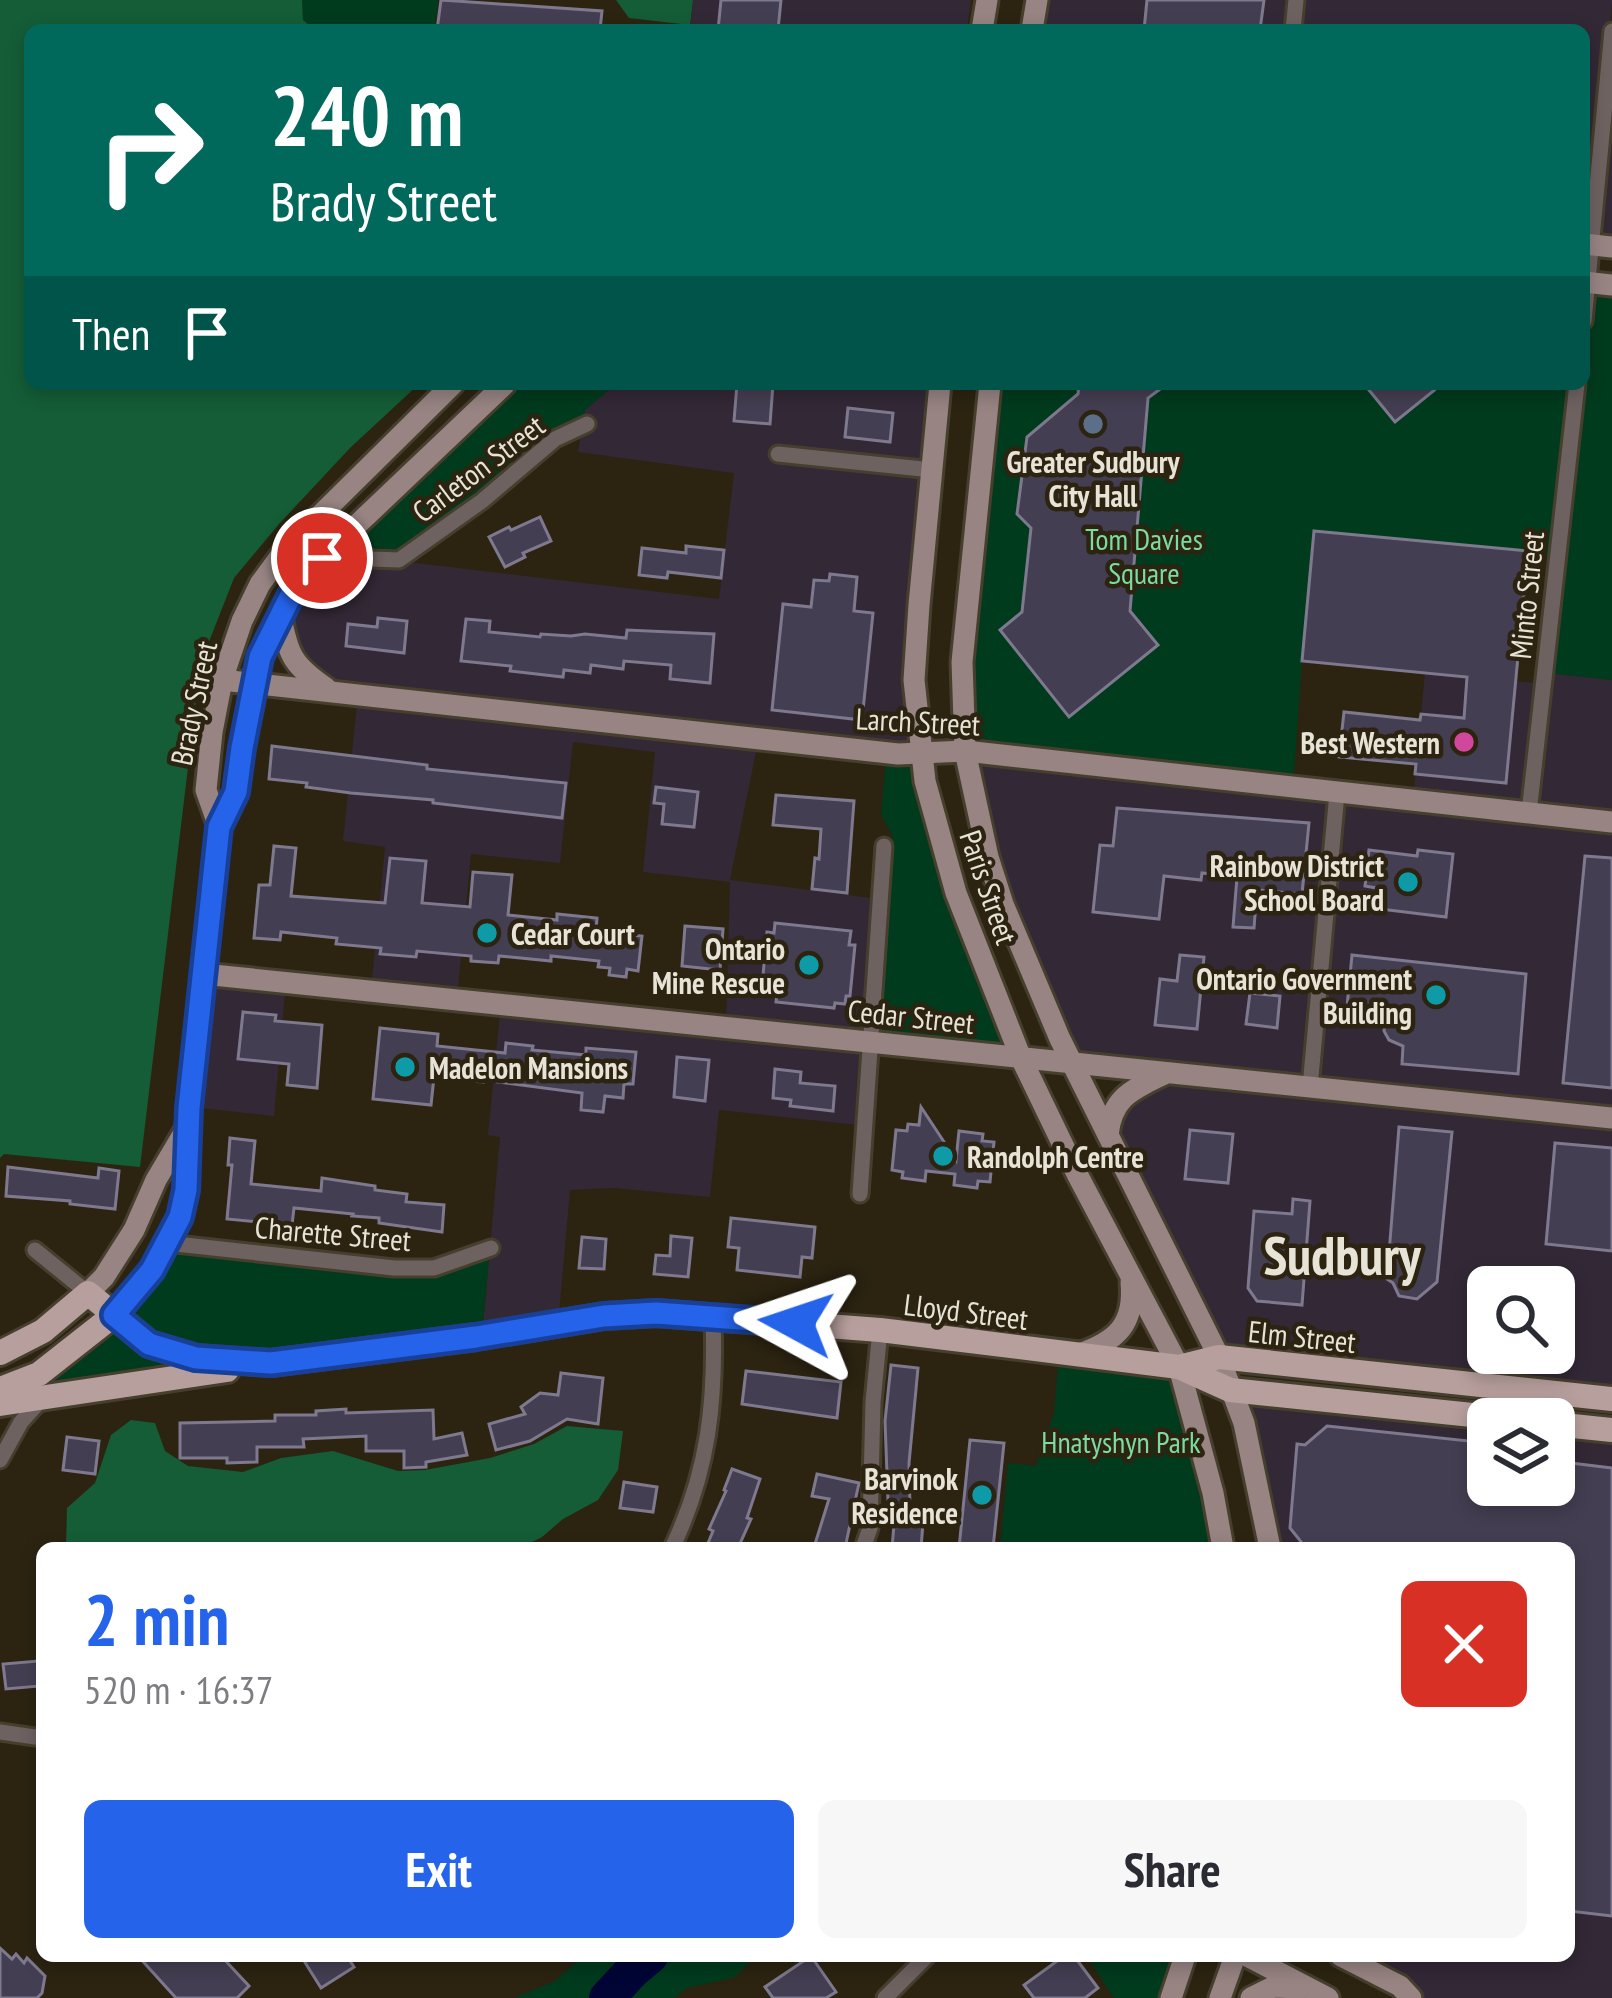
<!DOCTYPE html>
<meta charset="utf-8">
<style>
body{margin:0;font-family:"PT Sans Narrow",sans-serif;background:#f7f7f7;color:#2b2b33;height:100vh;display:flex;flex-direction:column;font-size:45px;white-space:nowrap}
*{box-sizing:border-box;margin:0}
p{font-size:39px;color:#7c7c81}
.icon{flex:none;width:66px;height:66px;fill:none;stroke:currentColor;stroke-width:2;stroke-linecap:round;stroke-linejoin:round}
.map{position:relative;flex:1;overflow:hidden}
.side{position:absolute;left:36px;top:1542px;width:1539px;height:420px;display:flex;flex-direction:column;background:#fff;border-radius:18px;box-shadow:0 6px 18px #0003}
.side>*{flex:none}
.top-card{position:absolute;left:24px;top:24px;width:1566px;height:366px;border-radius:18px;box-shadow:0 6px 18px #0003;background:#00695c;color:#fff;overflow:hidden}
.buttons{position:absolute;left:1467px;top:1266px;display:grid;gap:24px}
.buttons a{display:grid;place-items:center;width:108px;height:108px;border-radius:18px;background:#fff;box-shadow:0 6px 18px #0003;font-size:60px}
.pin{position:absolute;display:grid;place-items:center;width:102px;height:102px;color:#fff;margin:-51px;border:6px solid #fff;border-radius:50%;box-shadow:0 3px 12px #0007}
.me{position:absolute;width:132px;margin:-66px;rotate:275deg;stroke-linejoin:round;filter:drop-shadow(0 0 9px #0008)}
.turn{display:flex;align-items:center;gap:42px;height:252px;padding:0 48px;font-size:54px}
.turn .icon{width:156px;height:156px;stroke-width:2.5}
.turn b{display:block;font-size:84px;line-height:102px}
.then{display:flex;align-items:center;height:114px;padding:0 48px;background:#0003;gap:24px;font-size:45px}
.round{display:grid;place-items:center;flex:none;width:126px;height:126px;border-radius:18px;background:#f7f7f7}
.summary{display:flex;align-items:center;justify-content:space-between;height:204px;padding:0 48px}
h1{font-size:72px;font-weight:700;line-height:90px;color:#2563eb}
.cta{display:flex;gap:24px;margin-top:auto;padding:24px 48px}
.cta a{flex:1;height:138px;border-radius:18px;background:#2563eb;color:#fff;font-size:48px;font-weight:700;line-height:138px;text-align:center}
.cta a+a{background:#f7f7f7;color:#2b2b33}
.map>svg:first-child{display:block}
.commercial{fill:#332836;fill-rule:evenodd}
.green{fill:#003b1e}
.forest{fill:#145d37}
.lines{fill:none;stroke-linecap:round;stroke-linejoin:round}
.river{stroke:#000536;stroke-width:36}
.building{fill:#443e52;stroke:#7f798f;stroke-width:3}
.street-casing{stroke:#463f2d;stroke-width:21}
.secondary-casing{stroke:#463f2d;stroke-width:27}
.primary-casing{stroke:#463f2d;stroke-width:30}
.street{stroke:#6e6261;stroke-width:15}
.secondary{stroke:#978483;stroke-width:21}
.primary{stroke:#b79f9d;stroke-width:24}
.route-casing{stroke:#184099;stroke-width:30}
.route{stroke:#2563eb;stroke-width:21}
.service-dot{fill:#5c6f8a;stroke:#2c2411;stroke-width:4.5}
.hotel-dot{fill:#d1479c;stroke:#2c2411;stroke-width:4.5}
.culture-dot{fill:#0f9aa8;stroke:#2c2411;stroke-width:4.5}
.labels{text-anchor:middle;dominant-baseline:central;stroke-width:9;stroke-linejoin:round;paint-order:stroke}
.poi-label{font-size:30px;font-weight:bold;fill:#e8e3d7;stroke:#2c2411;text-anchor:end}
.street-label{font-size:30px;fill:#e8e3d7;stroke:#2c2411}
.park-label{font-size:30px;fill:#7bdba0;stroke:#2c2411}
.town-label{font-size:54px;font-weight:bold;fill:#e8e3d7;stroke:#2c2411}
</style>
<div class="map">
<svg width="1612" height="1998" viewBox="0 0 1612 1998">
<rect width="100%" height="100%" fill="#2c2411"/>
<g class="commercial">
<path d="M693,0H971L967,30H690Z"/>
<path d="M1039,0H1612L1604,104L1612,105V246L1584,243V30H1034Z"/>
<path d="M616,384H939L920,751L759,737L730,880L887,900L867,1126L719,1110L710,1197L614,1188L570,1190L559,1314L483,1325L500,1137L488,1135L501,1003L726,1026L730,882L643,872L655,752L573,742L560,863L471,854L457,998L371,989L385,847L343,841L358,694L331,690L287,641L295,592L336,545L399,561L719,599L734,473L578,452L585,410Z"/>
<path d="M1425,672L1544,684L1546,673L1612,680V1398L1220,1356L1110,1135L1114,1113L1165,1076L1075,1065L1005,904L967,753L1413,801ZM1488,1287H1554V1353H1488Z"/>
<path d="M205,972L286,981L274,1116L191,1107Z"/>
<path d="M1236,1393L1488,1420V1485H1554V1427L1612,1434V1998H1415L1350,1956H1569V1548H1274Z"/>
</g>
<g class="green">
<path d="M302,0H438L435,29L315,30L303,20Z"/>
<path d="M1584,284L1612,287V680L1546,673L1559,557L1316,532L1302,659L1293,789L967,753L964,722L992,384H1584Z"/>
<path d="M507,384H616L585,410L582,428L399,561L336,545Z"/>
<path d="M887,751H920L1020,1056L872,1041L893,837L881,814Z"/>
<path d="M169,1242L433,1266L490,1247L483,1325L0,1400L74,1352Z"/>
<path d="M1059,1354L1178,1369L1221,1548H1110L1102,1542L1092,1548H1000L1008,1463L1036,1466L1054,1414Z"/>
<path d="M583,1956H756L735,1977L687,1988L674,1998H514L555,1981Z"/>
<path d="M1087,1956H1184L1169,1998H1114Z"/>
</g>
<g class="forest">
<path d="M0,0H302L303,20L315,30H30V384H419L350,448L279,524L234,578L210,639L198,684L140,1167L4,1154L0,1158Z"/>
<path d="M616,0H693L690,25L629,18Z"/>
<path d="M131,1420L155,1423L165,1451L188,1466L243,1472L281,1458L333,1451L398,1471L425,1470L490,1458L534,1444L567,1426L623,1431L618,1470L598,1500L563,1519L542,1537L520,1548H66L67,1508L95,1483L111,1435Z"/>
</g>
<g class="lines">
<path class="river" d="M607,1998L632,1971L650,1956"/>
</g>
<g class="building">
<path d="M441,0L602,11L600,30H437Z"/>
<path d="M721,0H781L778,30H718Z"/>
<path d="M1147,0H1264L1260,30H1144Z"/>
<path d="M737,384H773L770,424L734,421Z"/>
<path d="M1079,384H1167L1148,398L1130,611L1158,645L1069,717L1000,630L1022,612L1031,528L1017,514L1027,437L1078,394Z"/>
<path d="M1364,384H1442L1395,422Z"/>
<path d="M848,408L893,413L890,442L845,437Z"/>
<path d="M540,517L551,541L523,553L525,557L505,567L489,537L509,527L511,530Z"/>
<path d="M1314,531L1528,551L1506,783L1415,774L1416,764L1339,757L1344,712L1420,720L1421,714L1464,718L1467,677L1302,661Z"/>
<path d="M686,546L724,550L721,578L668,572L667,578L639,575L642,548L686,553Z"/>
<path d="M830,574L857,577L854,611L873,613L862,720L772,710L783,604L811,607L814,580L829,581Z"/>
<path d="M378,618L407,621L404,653L346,646L348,624L377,627Z"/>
<path d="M466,619L490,621L489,632L540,637L541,634L571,636L585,634L626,638L627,630L714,634L710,683L670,679L671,665L624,661L623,669L591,665L590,673L564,670L563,677L510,671L511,666L461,661Z"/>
<path d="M272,746L427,765V769L566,783L562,818L433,803V800L351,793L306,787L307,783L269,779Z"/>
<path d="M656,787L698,792L694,827L662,824L664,804L654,803Z"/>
<path d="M776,795L854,801L847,893L812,889L815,858L819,859L821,829L773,825Z"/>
<path d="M1117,808L1309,823L1302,894L1257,890L1254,928L1233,927L1237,877L1202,873L1201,880L1164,876L1159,919L1093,912L1100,845L1113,846Z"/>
<path d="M274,846L296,848L291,896L385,903L390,858L426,861L422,903L470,907L473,872L512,875L508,915L557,920V914L597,918L596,932L642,936L638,971L627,969L626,977L609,975L610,968L598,967L599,961L551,956V961L499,956L498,963L471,961V956L417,951L416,957L380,954L381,948L336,944L337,938L281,932L280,940L254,938L259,885H270Z"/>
<path d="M1369,850L1417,856L1418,850L1453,854L1446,917L1380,909L1382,889L1365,886Z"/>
<path d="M1585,856L1612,858V1088L1563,1083Z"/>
<path d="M775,923L851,931L849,945H855L850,996H846L845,1004L835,1003L834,1008L776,1002L777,995L768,994L769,986H762L767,932L774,933Z"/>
<path d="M685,926L723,929L720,970L682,966Z"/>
<path d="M1180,955L1204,957L1197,1029L1155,1025L1160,979L1177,981Z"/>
<path d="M1352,955L1526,974L1518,1074L1402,1064L1403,1046L1389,1040L1384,1031L1385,1021L1346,1017Z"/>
<path d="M1250,993L1280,996L1277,1028L1246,1024Z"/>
<path d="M243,1012L276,1015L275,1021L322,1025L317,1088L287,1085L289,1064L238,1059Z"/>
<path d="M380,1028L438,1034L437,1046L505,1053L506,1043L533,1046L532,1050L586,1055V1048L636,1052L633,1084H624L623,1098L605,1096L603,1112L581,1110L582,1093L483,1080V1082L434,1077L431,1105L373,1099Z"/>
<path d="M677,1057L709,1060L705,1101L674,1097Z"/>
<path d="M775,1069L801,1072L800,1083L835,1086L833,1111L790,1106L791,1100L773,1098Z"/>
<path d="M921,1107L956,1160L959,1131L983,1134L982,1141L994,1142L990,1182L978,1181L977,1188L954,1185L955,1174L926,1171L925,1181L902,1178L903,1172L892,1170L896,1130L907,1131L908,1124L919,1125Z"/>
<path d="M1399,1127L1452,1132L1437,1282L1417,1299L1399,1296L1393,1283L1387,1279Z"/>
<path d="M1190,1130L1233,1134L1228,1183L1185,1179Z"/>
<path d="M230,1138L255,1141L251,1184L321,1191L322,1178L375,1186V1190L407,1194L406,1202L444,1205L442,1232L379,1223V1218L352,1216L353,1214L294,1208L292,1225L227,1219L232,1165H228Z"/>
<path d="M1555,1143L1612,1148V1251L1546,1244Z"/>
<path d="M8,1167L98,1178L99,1168L119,1171L115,1209L70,1204V1201L6,1196Z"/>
<path d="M1293,1199L1310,1201L1302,1305L1257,1301L1248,1288L1254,1211L1292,1214Z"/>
<path d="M731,1218L815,1227L812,1258L802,1257L800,1277L737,1270L739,1248L728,1247Z"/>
<path d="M671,1236L692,1238L688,1277L654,1274L656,1255L670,1256Z"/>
<path d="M582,1237L606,1239L604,1269L579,1268Z"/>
<path d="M891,1365L918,1368L909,1463L910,1508L924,1510L921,1548H892L896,1501H888L885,1421Z"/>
<path d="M746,1371L841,1382L837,1418L742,1404Z"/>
<path d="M561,1373L603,1378L598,1424L567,1419L530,1441L496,1450L489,1424L525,1414L521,1407L540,1393L558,1395Z"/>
<path d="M346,1409V1413L433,1410L434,1439L462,1433L467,1455L426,1462V1467L404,1468V1451H366V1436L303,1439L304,1447H257V1462L227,1463V1458H180V1423L275,1421V1415H316V1411Z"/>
<path d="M1327,1426L1488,1443V1485H1554V1461L1612,1468V1916L1569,1911V1548H1306L1290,1528L1297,1444L1305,1445Z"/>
<path d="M67,1437L99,1441L95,1474L63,1470Z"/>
<path d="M970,1440L1004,1443L993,1548H959Z"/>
<path d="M732,1469L760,1479L747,1518L751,1519L738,1548H706L713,1531L709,1529L726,1491L724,1490Z"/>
<path d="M817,1474L859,1483L845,1548H829L815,1544L829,1499L812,1496Z"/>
<path d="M624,1482L657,1487L653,1512L620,1508Z"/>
<path d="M38,1661L40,1686L6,1689L3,1664Z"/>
<path d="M0,1948L12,1959L16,1954L24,1963L27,1958L45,1976L42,1993L37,1998H0Z"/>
<path d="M138,1956H221L249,1986L237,1998H176Z"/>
<path d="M301,1956H347L354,1967L321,1988Z"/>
<path d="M811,1956L836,1992L826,1998H773L765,1987Z"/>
<path d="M1064,1956H1074L1098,1988L1085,1998H1034L1024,1985Z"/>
</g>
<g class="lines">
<g class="street-casing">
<g id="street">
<path d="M1293,30L1296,0"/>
<path d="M1584,321L1612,31"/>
<path d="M778,454L932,470"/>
<path d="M337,543L372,559L399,560L482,501L555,439L587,424"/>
<path d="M1529,813L1577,384"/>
<path d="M1310,1087L1337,793"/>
<path d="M860,1194L884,846"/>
<path d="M167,1243L394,1268H434L491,1248"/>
<path d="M35,1250L88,1293"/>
<path d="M0,1460L21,1422L42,1399"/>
<path d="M672,1548C709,1471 716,1400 713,1316"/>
<path d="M863,1548L870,1528L873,1402L880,1330"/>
<path d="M0,1732L42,1738"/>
<path d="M885,1998L927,1956"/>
</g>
</g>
<g class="secondary-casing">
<g id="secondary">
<path d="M982,30L987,0"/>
<path d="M1032,30L1037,0"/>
<path d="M1584,244L1612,247"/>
<path d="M1584,282L1612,285"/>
<path d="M940,384L919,605L914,680L925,781L956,893L1021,1058L1077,1174L1179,1367L1213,1493L1223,1548"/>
<path d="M990,384L962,662L965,751L988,857L1003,904L1060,1039L1219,1357L1244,1423L1270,1548"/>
<path d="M281,617C288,656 294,666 326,688"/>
<path d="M222,680L898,754L965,751L1612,822"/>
<path d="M219,827L206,790L212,732L222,680L242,621L260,584L285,550L453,384"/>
<path d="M203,974L1612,1118"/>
<path d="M1108,1135C1112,1097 1132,1090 1164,1074"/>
<path d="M88,1293L104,1277L134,1230L156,1180L185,1131"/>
<path d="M114,1315L152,1270L180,1217L186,1190L188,1125L219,827L236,792L242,748L260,657L293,591L322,558L505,384"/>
<path d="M1079,1354C1117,1341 1135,1324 1131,1282"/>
<path d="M1247,1956L1328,1998"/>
<path d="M1341,1956L1400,1986L1411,1998"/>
<path d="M1171,1998L1185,1956"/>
<path d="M1220,1998L1235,1956"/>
<path d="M1251,1998L1273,1987L1301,1988"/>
</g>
</g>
<g class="primary-casing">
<g id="primary">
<path d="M0,1353L43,1331L88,1293L149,1344L196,1358L271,1363L476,1337L604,1316L656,1313L880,1330L962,1340L1179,1367L1230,1390L1511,1419"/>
<path d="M1179,1367L1219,1357L1612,1399"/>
<path d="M0,1389L39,1374L114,1315"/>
<path d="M0,1404L227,1370"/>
<path d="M1554,1424L1612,1430"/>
</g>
</g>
<use href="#street" class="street"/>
<use href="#secondary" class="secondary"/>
<use href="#primary" class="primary"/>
</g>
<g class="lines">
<g class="route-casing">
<path id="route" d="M322,558L293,591L260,657L242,748L236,792L219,827L189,1108L186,1190L180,1217L152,1270L114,1315L149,1344L196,1358L271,1363L476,1337L604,1316L656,1313L796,1323"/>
</g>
<use href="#route" class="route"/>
</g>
<circle class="service-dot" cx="1093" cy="424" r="12"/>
<circle class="hotel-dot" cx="1464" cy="742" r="12"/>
<g class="culture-dot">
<circle cx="1408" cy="882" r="12"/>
<circle cx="487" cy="933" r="12"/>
<circle cx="809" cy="965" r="12"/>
<circle cx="1436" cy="995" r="12"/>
<circle cx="405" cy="1067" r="12"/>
<circle cx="943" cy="1156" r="12"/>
<circle cx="982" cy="1495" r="12"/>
</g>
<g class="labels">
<g class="poi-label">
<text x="1093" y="461" text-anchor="middle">Greater Sudbury<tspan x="1093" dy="34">City Hall</tspan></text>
<text x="1440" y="742">Best Western</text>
<text x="1384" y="865">Rainbow District<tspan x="1384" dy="34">School Board</tspan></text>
<text x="511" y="933" text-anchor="start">Cedar Court</text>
<text x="785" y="948">Ontario<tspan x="785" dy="34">Mine Rescue</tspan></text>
<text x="1412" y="978">Ontario Government<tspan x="1412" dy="34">Building</tspan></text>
<text x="429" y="1067" text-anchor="start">Madelon Mansions</text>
<text x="967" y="1156" text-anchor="start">Randolph Centre</text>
<text x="958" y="1478">Barvinok<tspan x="958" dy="34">Residence</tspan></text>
</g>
<g class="street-label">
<text transform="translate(478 468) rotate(-37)">Carleton Street</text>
<text transform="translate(1526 595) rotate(-84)">Minto Street</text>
<text transform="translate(193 703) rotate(-78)">Brady Street</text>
<text transform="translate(918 721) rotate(3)">Larch Street</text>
<text transform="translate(989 887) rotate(71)">Paris Street</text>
<text transform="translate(911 1016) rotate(6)">Cedar Street</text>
<text transform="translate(333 1233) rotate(5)">Charette Street</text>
<text transform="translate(966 1311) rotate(7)">Lloyd Street</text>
<text transform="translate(1302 1336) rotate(6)">Elm Street</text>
</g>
<g class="park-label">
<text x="1144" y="538">Tom Davies<tspan x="1144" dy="34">Square</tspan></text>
<text x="1121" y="1441">Hnatyshyn Park</text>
</g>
<g class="town-label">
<text x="1342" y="1255">Sudbury</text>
</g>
</g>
</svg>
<div class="buttons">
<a><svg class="icon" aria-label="search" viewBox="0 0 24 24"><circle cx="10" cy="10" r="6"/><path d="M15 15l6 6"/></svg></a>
<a><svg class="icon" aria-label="layers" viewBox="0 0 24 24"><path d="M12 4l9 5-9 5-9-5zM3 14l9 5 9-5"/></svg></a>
</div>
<div class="pin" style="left:322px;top:558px;background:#d93025"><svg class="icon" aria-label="arrive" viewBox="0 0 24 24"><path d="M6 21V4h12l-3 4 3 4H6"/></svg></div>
<svg class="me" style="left:796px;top:1323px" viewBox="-20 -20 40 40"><path d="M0-17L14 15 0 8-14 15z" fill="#2563eb" stroke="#fff" stroke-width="4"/></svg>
<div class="top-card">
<div class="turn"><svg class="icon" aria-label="right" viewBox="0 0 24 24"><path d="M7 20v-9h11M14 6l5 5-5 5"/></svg><div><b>240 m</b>Brady Street</div></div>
<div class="then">Then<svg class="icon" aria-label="arrive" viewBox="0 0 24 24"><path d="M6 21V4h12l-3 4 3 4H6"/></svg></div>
</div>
<section class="side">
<div class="summary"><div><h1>2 min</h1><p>520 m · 16:37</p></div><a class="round" style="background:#d93025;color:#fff"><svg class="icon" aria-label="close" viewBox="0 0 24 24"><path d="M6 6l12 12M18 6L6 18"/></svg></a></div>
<div class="cta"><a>Exit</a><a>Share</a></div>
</section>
</div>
